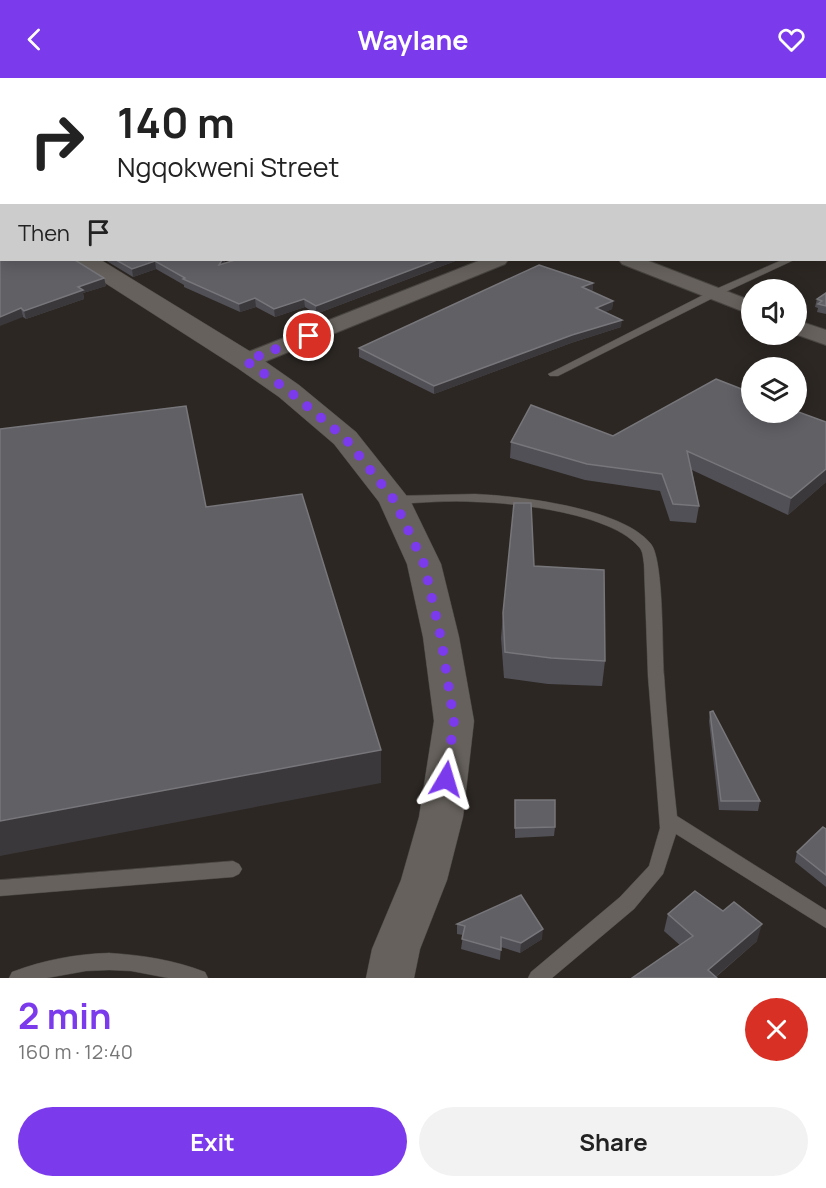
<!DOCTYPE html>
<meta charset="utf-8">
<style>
body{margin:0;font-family:Manrope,sans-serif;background:#f2f2f2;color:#222;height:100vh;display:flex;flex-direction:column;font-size:22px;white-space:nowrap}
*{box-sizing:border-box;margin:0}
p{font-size:20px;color:#767676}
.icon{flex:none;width:33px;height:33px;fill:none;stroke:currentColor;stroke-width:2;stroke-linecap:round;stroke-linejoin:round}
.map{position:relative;height:900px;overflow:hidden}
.drawer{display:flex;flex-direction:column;background:#fff;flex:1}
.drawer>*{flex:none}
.top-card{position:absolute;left:0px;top:0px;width:826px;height:183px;box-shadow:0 3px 15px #0003;background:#fff;color:#222;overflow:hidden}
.buttons{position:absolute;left:741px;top:201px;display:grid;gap:12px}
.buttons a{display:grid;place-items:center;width:66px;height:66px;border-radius:50%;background:#fff;box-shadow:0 3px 15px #0003;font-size:30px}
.pin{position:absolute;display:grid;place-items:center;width:51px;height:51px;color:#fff;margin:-26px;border:3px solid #fff;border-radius:50%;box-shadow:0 2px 6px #0007}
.me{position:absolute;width:66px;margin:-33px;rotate:7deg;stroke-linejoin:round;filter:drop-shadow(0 0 4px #0008)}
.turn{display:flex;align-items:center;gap:21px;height:126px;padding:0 18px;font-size:27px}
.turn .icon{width:78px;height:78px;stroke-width:2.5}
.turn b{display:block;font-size:42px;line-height:51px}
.then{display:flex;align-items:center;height:57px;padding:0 18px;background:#0003;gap:12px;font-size:22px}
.round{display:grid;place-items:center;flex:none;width:63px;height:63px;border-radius:32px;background:#f2f2f2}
.overview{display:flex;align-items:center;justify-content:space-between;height:102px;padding:0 18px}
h1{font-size:36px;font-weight:700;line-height:45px;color:#7c3aed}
.button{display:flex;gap:12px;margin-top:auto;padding:12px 18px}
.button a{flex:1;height:69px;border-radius:36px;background:#7c3aed;color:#fff;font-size:24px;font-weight:700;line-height:69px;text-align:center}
.button a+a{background:#f2f2f2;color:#222}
header{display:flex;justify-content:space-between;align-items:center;height:78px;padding:0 18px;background:#7c3aed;color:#fff;font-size:27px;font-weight:700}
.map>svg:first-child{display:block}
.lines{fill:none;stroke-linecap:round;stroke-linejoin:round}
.service-casing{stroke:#484440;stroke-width:1}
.minor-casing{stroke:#484440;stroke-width:2}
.tertiary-casing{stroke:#484440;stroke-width:1}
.path{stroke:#6f6b67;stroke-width:2;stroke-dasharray:1 3;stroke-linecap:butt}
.service{fill:#66615c;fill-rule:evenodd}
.minor{fill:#66615c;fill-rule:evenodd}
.tertiary{fill:#66615c;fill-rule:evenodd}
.wall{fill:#515056}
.shaded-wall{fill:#3b383b}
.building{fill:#616065;stroke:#77767a;stroke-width:1.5}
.route{stroke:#7c3aed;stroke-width:10;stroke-dasharray:0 18}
</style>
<header><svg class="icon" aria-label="back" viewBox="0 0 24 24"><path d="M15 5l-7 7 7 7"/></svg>Waylane<svg class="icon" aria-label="heart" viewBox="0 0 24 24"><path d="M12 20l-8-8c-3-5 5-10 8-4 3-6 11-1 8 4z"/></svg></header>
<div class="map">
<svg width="826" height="900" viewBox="0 0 826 900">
<rect width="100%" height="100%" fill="#2c2723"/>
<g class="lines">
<g class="service-casing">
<g id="service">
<rect x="825" y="162" width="1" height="6"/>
<path d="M782,182H794L717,218L558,298H550L548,296L709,214Z"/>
<path d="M475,416C519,418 623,430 651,466C664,482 662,572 664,597C667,644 672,691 677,738L826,832V850L676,756L663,796L634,831L552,900H528L531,894L620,819L649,788L660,750L648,598L644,486C643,480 643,473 639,469C612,436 518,425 477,424C449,422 422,425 394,426L387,422L394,418Z"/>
<path d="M233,783L239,786L242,791L239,796L233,799L0,818V802Z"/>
<path d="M109,875C142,877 174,882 205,894L208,900H168L131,893L109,892L86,893L47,900H9L12,894C44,882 75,876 109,875Z"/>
</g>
</g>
<g class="minor-casing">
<g id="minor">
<rect x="825" y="78" width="1" height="10"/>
<path d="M481,182H508L505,186L254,288L246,290L238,288L234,283L238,278Z"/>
<path d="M619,182H646L752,223V237L622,186Z"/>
<path d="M796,242L826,252V267L795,256Z"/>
</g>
</g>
<g class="tertiary-casing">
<g id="tertiary">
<path d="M0,122L2,123V136H0Z"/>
<path d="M73,182H101L256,277L299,307L356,354L410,422L441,486L459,559L474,643L463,739L447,802L420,871L414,900H366L372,871L401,802L419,739L434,643L423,559L407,486L379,424L334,366L279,319L236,289L77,187Z"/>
</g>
</g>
<path class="path" d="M556,0L560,2"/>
<use href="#service" class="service"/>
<use href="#minor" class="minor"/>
<use href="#tertiary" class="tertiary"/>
</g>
<g class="wall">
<path d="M2,182L104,200L106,208L83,215L84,221L26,241L23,239Z"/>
<path d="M105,182H225L224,186L235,182H458L316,236L305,229L275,239L256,229L240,234L184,209V207L156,191L133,199Z"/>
<path d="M593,205V212L591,213L613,223L612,231L605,234L621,249L571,265L434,316L359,279V270Z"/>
<path d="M826,215V236L817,234L818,230L815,229L817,221Z"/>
<path d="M826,344V404L788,437L692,392L699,428L696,445L670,443L660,413L585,402L510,380L511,364Z"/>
<path d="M534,488L605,583L602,608L548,606L504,600L501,560L503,535Z"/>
<path d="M710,634L760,723L758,733L719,732L709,643Z"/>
<path d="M515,722L555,749L554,758L515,760Z"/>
<path d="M826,751V809L795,784L797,774Z"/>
<path d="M668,836L757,863L716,899L664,853Z"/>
<path d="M457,846L542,861L520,875L501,869L500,882L461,871L463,857L457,856Z"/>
</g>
<g class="shaded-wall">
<path d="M222,182H225L220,196L219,187Z"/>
<path d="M437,182H458L316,236V228Z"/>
<path d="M155,183L156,191L133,199L132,191Z"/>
<path d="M104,200L106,208L83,215L84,221L26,241L24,233L78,209Z"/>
<path d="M593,205V212L582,217V209Z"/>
<path d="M255,220L256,229L240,234L239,226Z"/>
<path d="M304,221L305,229L275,239L274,231Z"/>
<path d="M613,223L612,231L596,238V230Z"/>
<path d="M21,230L23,239L0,248V239Z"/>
<path d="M622,242L621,249L571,265L434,316V308L572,257Z"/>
<path d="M826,391V404L788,437L791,420Z"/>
<path d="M381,672V705L0,778V743Z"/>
<path d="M762,846L757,863L714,900L708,892Z"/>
<path d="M543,851L542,861L520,875L521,865Z"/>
</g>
<g class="building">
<path d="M0,0H552L557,2H2V80L0,79Z"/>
<path d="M0,153L2,154V182H75L104,200L78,209L83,212L24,233L21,230L0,239Z"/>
<path d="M116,182H222L219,187L235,182H437L316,228L304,221L274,231L255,220L239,226L183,201L185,200L155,183L132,191Z"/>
<path d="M539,187L593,205L582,209L613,223L596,230L622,242L572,257L434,308L359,270Z"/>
<path d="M826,215V228L818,226L822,223L817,221Z"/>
<path d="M716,301L752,315V334H796V333L826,344V391L791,420L687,373L699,428L673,426L662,396L587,386L511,364L531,327L613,358Z"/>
<path d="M186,328L206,429L302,416L381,672L0,743V351Z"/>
<path d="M514,425H531L534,488L604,492L605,583L551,580L505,574L503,535Z"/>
<path d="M713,633L760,723H721L710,634Z"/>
<path d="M515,722H555V749L515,750Z"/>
<path d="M823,749L826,751V797L797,774Z"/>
<path d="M695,813L723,833L734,824L762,846L708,892L717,900H632L693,858L668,836Z"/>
<path d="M521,817L543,851L521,865L501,859V872L462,861L465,848L457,846Z"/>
</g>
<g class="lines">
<path class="route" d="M309,258L246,283L289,313L345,360L394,422L424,486L441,560L454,643L446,701"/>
</g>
</svg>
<div class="buttons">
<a><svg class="icon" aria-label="sound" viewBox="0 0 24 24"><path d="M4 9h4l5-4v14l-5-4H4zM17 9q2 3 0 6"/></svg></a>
<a><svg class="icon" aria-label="layers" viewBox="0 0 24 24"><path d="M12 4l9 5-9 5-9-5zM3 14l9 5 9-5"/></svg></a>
</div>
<div class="pin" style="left:309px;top:258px;background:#d93025"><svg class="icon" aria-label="arrive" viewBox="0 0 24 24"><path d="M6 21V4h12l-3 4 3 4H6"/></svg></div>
<svg class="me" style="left:446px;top:701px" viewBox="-20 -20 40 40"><path d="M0-17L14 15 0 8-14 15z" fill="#7c3aed" stroke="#fff" stroke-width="4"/></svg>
<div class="top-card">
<div class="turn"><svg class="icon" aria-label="right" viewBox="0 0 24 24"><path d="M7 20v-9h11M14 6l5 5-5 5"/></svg><div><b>140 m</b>Ngqokweni Street</div></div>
<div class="then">Then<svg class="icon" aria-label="arrive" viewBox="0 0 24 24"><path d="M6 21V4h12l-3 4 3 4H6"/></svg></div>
</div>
</div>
<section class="drawer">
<div class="overview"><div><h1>2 min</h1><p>160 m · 12:40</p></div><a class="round" style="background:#d93025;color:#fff"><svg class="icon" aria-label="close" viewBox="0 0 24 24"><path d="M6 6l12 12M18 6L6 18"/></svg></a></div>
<div class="button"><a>Exit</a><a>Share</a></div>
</section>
